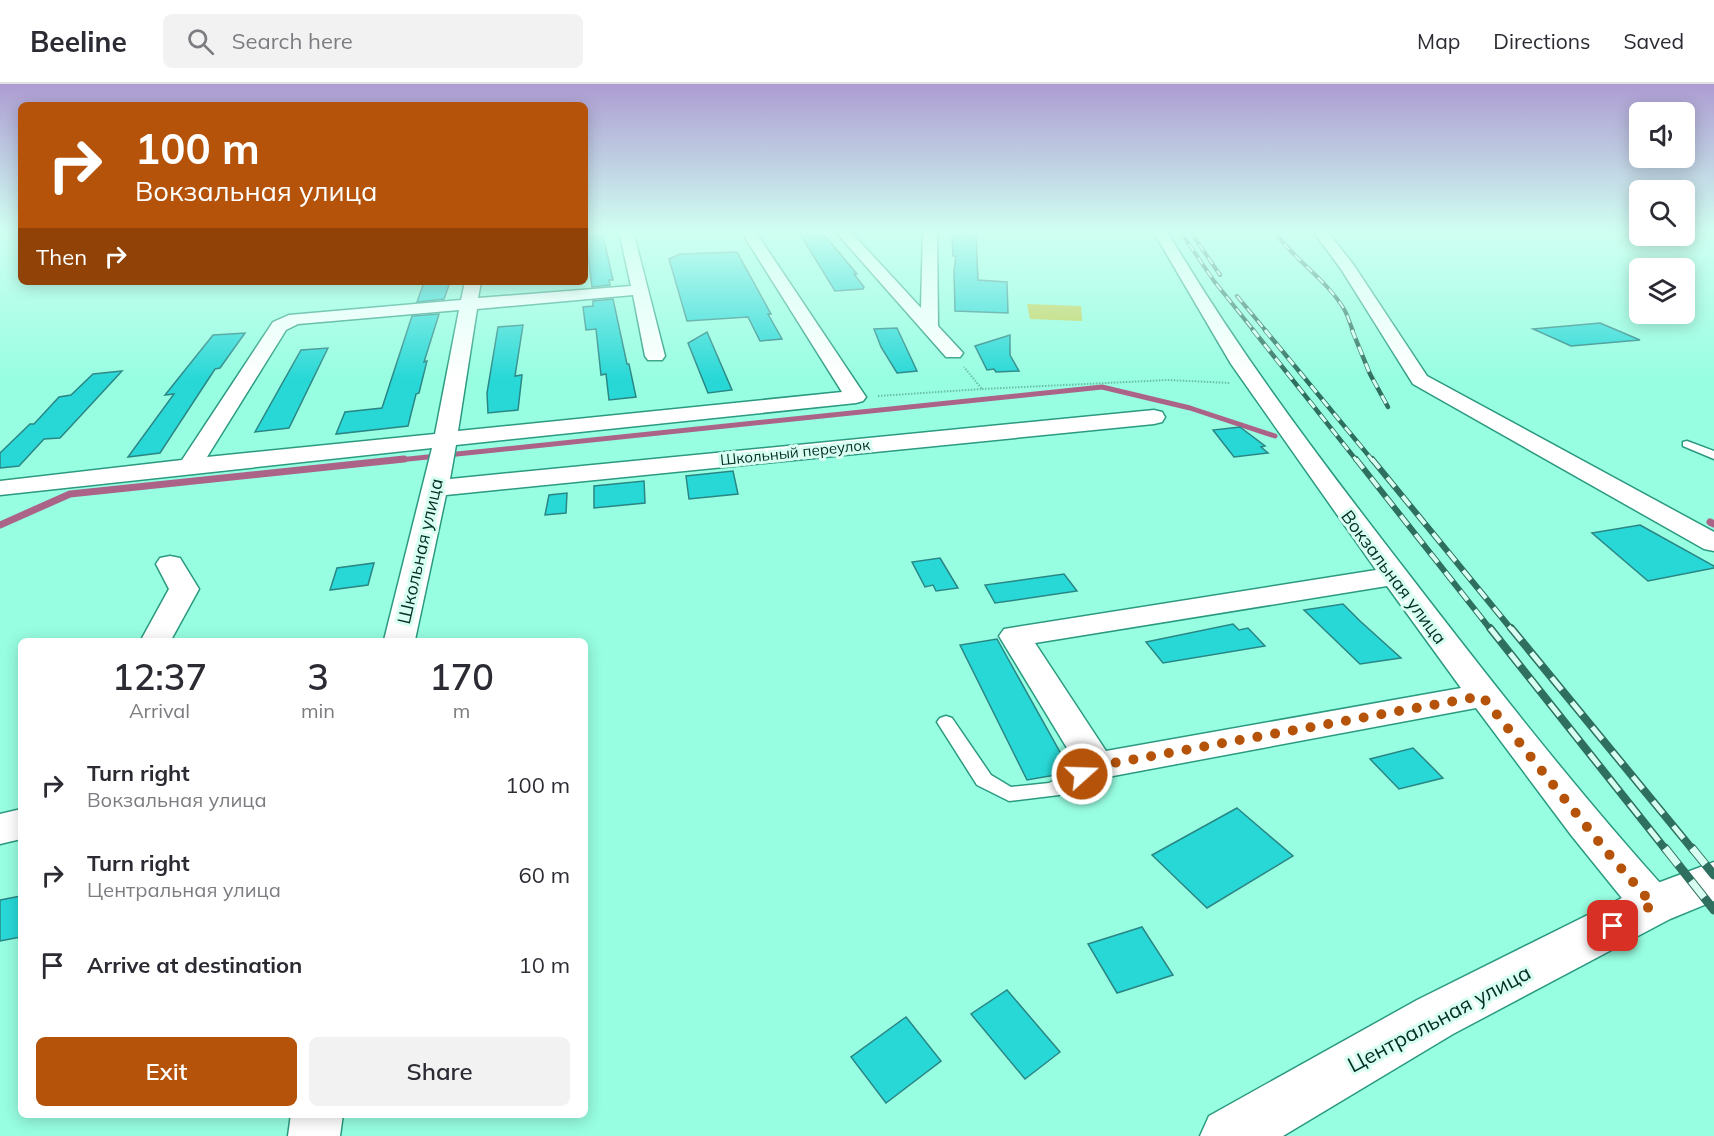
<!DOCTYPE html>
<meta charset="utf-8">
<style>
body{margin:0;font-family:Mulish,sans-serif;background:#f2f2f3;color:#2b2b33;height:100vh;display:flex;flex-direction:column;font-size:22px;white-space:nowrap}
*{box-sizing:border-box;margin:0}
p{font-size:20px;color:#7c7c81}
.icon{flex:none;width:33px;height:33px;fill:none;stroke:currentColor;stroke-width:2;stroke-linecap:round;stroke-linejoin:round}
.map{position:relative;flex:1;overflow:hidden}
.panel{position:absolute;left:18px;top:554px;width:570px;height:480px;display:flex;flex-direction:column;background:#fff;border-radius:9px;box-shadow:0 3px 15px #0003}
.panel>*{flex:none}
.banner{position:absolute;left:18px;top:18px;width:570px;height:183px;border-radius:9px;box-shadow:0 3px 15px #0003;background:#b45309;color:#fff;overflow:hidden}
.tools{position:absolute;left:1629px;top:18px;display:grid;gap:12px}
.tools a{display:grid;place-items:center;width:66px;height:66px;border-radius:9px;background:#fff;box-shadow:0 3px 15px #0003;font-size:30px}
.pin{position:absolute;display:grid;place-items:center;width:51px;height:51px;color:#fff;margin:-26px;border-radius:12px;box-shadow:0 3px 9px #0006}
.me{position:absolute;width:66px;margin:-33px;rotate:70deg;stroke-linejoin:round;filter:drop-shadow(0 0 4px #0008)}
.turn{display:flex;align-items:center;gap:21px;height:126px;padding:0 18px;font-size:27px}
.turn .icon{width:78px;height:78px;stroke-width:2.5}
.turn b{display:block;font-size:42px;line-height:51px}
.then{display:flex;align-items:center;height:57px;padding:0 18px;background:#0003;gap:12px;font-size:22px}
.eta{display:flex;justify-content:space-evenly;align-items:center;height:102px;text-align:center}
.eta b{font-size:36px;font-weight:600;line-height:42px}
.button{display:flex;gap:12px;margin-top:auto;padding:12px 18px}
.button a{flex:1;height:69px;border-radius:9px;background:#b45309;color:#fff;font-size:24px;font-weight:600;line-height:69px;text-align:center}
.button a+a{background:#f2f2f3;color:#2b2b33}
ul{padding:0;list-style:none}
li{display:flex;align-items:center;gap:18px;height:90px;padding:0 18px}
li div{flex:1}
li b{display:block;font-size:22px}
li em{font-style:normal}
header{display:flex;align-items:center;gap:36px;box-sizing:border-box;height:84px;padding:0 30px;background:#fff;border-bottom:2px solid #e1e1e2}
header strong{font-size:28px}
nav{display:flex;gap:33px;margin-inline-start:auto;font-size:21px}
.search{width:420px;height:54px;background:#f2f2f3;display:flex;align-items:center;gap:15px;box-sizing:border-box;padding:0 21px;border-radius:9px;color:#7c7c81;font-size:22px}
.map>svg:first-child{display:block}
.green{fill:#c5cf51}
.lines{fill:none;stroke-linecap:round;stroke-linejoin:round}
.stream-far2{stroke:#ac6388;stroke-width:4}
.stream-far1{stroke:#ac6388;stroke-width:5}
.stream{stroke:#ac6388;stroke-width:7}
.building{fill:#28d8d6;stroke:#2a8685;stroke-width:1.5}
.lane-casing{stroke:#2b9a80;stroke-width:3}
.street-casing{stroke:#2b9a80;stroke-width:3}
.primary-casing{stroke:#2b9a80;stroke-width:3}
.path{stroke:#68bea7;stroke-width:2;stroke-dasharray:1.5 1.5;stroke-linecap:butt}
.lane{fill:#fff;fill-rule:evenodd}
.street{fill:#fff;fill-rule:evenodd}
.primary{fill:#fff;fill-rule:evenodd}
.rail-far4-casing{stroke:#2f6f5f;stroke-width:4}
.rail-far3-casing{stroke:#2f6f5f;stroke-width:4.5}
.rail-far2-casing{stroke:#2f6f5f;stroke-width:6}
.rail-far1-casing{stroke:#2f6f5f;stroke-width:8}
.rail-casing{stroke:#2f6f5f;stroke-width:9}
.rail-far4{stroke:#d8fef1;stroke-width:2;stroke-dasharray:8;stroke-linecap:butt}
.rail-far3{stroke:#d8fef1;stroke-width:3;stroke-dasharray:9;stroke-linecap:butt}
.rail-far2{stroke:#d8fef1;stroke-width:4;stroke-dasharray:12;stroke-linecap:butt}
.rail-far1{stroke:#d8fef1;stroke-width:5;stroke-dasharray:16;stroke-linecap:butt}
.rail{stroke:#d8fef1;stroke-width:7;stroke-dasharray:21;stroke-linecap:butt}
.route{stroke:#b45309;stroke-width:10;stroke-dasharray:0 18}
.labels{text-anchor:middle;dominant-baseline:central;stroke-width:6;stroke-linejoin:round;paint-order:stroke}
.far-street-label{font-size:15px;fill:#002f25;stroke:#d8fef1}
.street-label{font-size:18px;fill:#002f25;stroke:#d8fef1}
.near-street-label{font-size:21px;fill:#002f25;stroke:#d8fef1}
</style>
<header>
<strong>Beeline</strong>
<div class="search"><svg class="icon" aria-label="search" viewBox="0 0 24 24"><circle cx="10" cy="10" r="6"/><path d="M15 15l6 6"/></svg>Search here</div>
<nav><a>Map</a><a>Directions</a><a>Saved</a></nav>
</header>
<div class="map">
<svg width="1714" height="1052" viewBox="0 0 1714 1052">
<rect width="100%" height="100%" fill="#97fee1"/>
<path class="green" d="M1027,220L1081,222L1082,237L1030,235Z"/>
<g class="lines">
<path class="stream-far2" d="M0,149L2,147"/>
<path class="stream-far1" d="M389,377L1102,303L1190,324L1275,352"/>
<g class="stream">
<path d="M1710,438L1714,440"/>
<path d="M0,441L70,410L404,375"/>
</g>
</g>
<g class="building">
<path d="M585,147H602L613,196H609L610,201L592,203Z"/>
<path d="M798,147H821L857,190H854L864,203L863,205L835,207Z"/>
<path d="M952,149H976L978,196L1007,198L1008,229L955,227L954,187L956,172H953Z"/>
<path d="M737,168L771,230H768L782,255L760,257L748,233L687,237L669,175L680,170Z"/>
<path d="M424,198H450L444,215L417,218Z"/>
<path d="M613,215L627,280H629L636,313L609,316L606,290L601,291L596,245L586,246L583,223L593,222V217Z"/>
<path d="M439,230L424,278L427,277L419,309L416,310L408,342L336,350L345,328L382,324L412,232Z"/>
<path d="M1600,239L1640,256L1571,262L1533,245Z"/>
<path d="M523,241L515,292L522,291L518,326L488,329L487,309L498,243Z"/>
<path d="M897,244L917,287L897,289L881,263L874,245Z"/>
<path d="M707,248L732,306L708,309L688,259Z"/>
<path d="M245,249L220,284L215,285L160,369L128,373L174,310L165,311L213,251Z"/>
<path d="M1010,251V271L1019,287L996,288L994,285L987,286L975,262Z"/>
<path d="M328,264L289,344L255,348L301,266Z"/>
<path d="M122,287L60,354L44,355L19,382L0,384V369L30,340H34L59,313L71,311L93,290Z"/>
<path d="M1240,343L1265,362L1261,363L1268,369L1234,373L1213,346Z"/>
<path d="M733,387L738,410L689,415L686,392Z"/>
<path d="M644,397L645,419L594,424V402Z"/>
<path d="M567,409L566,429L545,431L549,411Z"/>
<path d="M1640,441L1714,482V484L1648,497L1592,449Z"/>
<path d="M940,474L958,504L936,507L933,501L925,503L912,478Z"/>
<path d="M374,479L368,501L330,506L337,484Z"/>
<path d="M1064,490L1077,507L995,519L985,501Z"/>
<path d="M1343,520L1360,537L1401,574L1360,580L1304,526Z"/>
<path d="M1233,540L1239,546L1248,544L1265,562L1163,579L1146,558Z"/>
<path d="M997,555L1070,686L1061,690L1027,696L960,561Z"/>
<path d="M1413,664L1443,694L1399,705L1370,675Z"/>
<path d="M1237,724L1293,772L1207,824L1152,771Z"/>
<path d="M21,812V853L0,857V816Z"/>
<path d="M1142,843L1173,891L1117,909L1088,860Z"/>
<path d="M1007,906L1060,968L1025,995L971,930Z"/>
<path d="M906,933L941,977L886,1019L851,973Z"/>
</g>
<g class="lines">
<g class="lane-casing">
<g id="lane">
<path d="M1687,357L1714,367V375L1683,362V358Z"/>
<path d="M946,632L952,634L991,691L1011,703L1049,699L1097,675L1103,677L1106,682L1103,687L1059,711L1009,717L977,701L937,638L940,634Z"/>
</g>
</g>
<g class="street-casing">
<g id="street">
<path d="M619,147H633L665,272L662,276H648L645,272L633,211L477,225L458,347L842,308L741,147H755L866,313L863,317L856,319L456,361L450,395L1154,326L1162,328L1165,333L1162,338L1154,340L446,411L415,556H384L432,364L0,411V397L182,376L273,238L289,231L461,216L465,198H481L478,214L631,202ZM459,226L435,350L207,373L286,246L298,240Z"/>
<path d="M835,147H850L921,224L923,147H937L938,242L963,269L960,273H946Z"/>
<path d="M1153,147H1167C1238,268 1322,378 1407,488C1491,597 1576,706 1668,808L1674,821L1668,834L1653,839L1638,834L1571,751L1476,624L1097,695L1084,692L999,552L1004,545L1376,486L1231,280ZM1387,502L1461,604L1106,667L1035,559Z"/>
<path d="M1313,147H1327L1353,180L1427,292L1714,448V467L1704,465L1413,300L1341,185Z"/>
<path d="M170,472L180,474L199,505L171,556H141L169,505L156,480L160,474Z"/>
<path d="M21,725V755L0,760V730Z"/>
<path d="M291,1030H343L340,1052H288Z"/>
</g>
</g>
<g class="primary-casing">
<path id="primary" d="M1714,778V817L1670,835L1453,950L1283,1052H1200L1209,1032L1417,916L1636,807Z"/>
</g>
<g class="path">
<path d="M982,305L1168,296L1230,299"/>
<path d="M878,312L982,305L964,283"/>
</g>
<use href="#lane" class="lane"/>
<use href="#street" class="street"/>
<use href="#primary" class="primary"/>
<g class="rail-far4-casing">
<g id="rail-far4">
<path d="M1180,147L1214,197L1254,247"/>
<path d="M1190,147L1220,191"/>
<path d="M1274,147C1294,176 1326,195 1344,225C1348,232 1350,240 1353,247"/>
<path d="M1237,212L1266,247"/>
</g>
</g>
<g class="rail-far3-casing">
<g id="rail-far3">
<path d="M1253,246L1357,377"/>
<path d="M1265,246L1373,377"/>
<path d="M1352,246L1370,290L1388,323"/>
</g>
</g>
<g class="rail-far2-casing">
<g id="rail-far2">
<path d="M1356,375L1491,546"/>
<path d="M1372,375L1512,546"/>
</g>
</g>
<g class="rail-far1-casing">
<g id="rail-far1">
<path d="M1490,544L1666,766"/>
<path d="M1511,544L1693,766"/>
</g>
</g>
<g class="rail-casing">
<g id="rail">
<path d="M1665,764L1714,826"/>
<path d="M1692,764L1714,791"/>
</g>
</g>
<use href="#rail-far4" class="rail-far4"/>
<use href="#rail-far3" class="rail-far3"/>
<use href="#rail-far2" class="rail-far2"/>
<use href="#rail-far1" class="rail-far1"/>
<use href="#rail" class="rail"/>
</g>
<linearGradient id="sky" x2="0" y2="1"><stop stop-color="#ad9cd2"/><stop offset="0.5" stop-color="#d0fff2"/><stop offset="1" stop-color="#d0fff2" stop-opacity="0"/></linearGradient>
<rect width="1714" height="295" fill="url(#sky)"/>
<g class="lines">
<path class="route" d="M1082,690L1097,682L1482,612L1607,768L1653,821L1613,842"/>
</g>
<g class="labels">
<g class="far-street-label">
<text transform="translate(795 368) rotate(-6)">Школьный переулок</text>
</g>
<g class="street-label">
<text transform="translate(420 467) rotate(-77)">Школьная улица</text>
<text transform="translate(1394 493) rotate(53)">Вокзальная улица</text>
</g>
<g class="near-street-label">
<text transform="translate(1439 934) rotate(-28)">Центральная улица</text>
</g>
</g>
</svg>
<div class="tools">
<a><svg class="icon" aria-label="sound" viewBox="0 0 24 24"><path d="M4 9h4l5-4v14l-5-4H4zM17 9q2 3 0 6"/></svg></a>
<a><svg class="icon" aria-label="search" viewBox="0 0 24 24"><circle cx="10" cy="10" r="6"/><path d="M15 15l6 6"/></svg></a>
<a><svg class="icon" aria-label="layers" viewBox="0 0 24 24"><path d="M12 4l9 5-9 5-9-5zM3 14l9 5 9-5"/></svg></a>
</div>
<div class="pin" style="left:1613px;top:842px;background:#d93025"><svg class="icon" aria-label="arrive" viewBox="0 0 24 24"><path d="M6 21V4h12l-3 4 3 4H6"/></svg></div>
<svg class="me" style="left:1082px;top:690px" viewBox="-20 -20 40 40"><circle r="17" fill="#b45309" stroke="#fff" stroke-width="3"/><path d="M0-11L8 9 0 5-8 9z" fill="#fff"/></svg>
<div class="banner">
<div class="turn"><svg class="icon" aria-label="right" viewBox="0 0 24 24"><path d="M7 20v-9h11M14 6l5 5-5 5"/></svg><div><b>100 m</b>Вокзальная улица</div></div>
<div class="then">Then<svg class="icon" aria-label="right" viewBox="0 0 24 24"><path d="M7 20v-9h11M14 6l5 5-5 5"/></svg></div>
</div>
<section class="panel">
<div class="eta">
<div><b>12:37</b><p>Arrival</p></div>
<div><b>3</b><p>min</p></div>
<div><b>170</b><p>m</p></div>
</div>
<ul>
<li><svg class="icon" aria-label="right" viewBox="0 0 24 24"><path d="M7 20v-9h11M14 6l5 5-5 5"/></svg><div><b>Turn right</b><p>Вокзальная улица</p></div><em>100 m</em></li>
<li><svg class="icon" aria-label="right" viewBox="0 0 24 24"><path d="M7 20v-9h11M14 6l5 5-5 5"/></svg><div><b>Turn right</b><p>Центральная улица</p></div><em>60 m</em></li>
<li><svg class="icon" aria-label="arrive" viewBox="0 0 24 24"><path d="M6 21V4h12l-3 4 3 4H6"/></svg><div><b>Arrive at destination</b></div><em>10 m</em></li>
</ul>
<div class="button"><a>Exit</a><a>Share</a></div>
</section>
</div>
